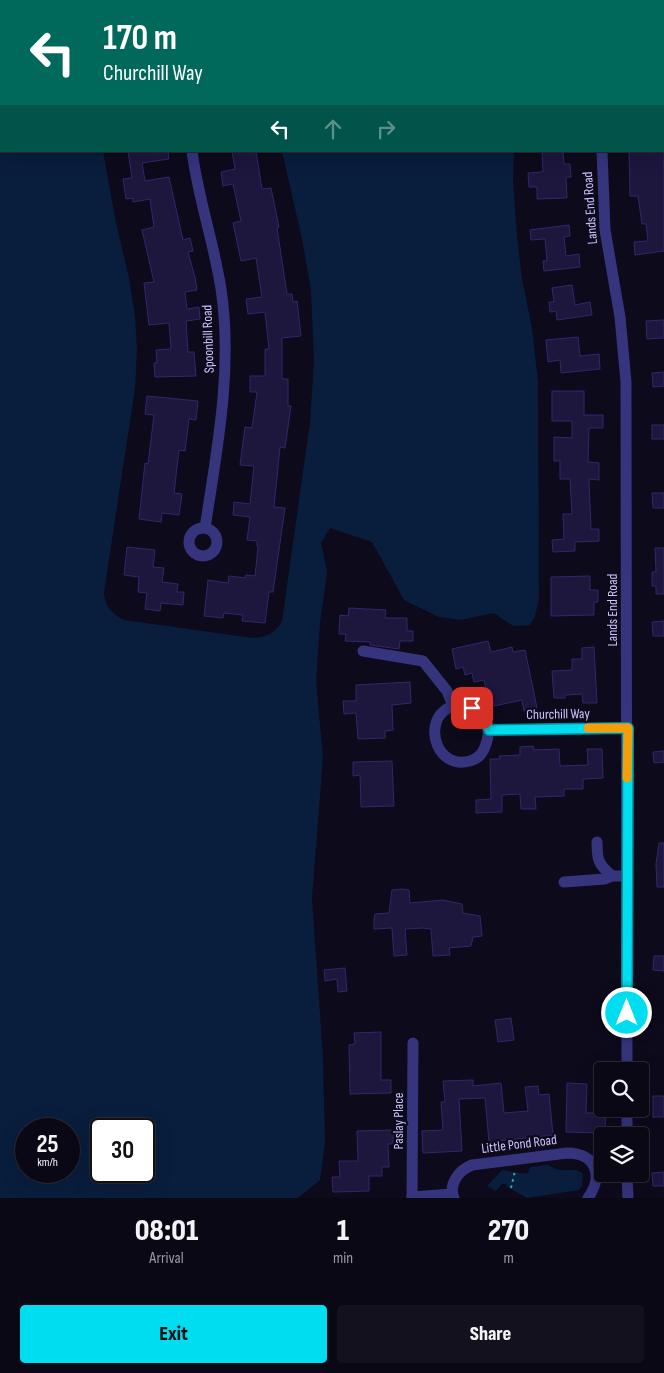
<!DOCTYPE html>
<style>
body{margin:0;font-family:"Sofia Sans Condensed",sans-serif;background:#13111e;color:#f1f3f6;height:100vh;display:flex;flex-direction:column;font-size:19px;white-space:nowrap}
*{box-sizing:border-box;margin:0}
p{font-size:16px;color:#999aa0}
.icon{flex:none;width:28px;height:28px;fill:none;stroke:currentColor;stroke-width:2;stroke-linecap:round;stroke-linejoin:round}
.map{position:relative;height:1198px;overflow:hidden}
.sheet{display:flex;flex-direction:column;background:#0a0815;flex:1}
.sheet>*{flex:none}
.banner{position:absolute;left:0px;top:0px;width:665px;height:152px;box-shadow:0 5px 20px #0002,0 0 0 1px #2a2934;background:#00695c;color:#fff;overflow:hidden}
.buttons{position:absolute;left:594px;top:1062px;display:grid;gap:10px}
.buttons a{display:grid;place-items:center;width:55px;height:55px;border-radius:5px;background:#0a0815;box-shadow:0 5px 20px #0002,0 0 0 1px #2a2934;font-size:25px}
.speed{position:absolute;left:15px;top:1118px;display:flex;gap:10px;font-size:25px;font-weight:700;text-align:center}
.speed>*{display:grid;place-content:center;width:65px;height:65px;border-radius:50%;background:#0a0815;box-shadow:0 5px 20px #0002,0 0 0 1px #2a2934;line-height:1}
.speed small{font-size:12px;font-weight:400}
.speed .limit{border:2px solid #111;border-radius:8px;background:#fff;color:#111}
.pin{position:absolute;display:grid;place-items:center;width:42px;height:42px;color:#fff;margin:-21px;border-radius:10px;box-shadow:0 2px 8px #0006}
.me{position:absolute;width:55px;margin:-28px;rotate:0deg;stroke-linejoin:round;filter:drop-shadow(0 0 4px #0008)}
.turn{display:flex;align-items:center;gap:18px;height:105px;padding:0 20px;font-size:22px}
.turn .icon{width:65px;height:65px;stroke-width:2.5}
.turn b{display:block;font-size:35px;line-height:42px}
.lanes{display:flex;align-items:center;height:48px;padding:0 20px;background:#0003;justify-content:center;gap:25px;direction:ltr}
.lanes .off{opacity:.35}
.eta{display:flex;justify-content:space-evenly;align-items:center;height:85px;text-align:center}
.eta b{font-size:30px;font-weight:800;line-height:35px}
.action{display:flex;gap:10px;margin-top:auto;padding:10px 20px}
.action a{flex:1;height:58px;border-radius:5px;background:#00ddf0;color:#111;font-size:20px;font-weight:800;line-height:58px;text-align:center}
.action a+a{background:#13111e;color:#f1f3f6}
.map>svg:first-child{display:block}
.water{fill:#091d3d;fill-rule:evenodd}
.building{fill:#1d163d;stroke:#33276a}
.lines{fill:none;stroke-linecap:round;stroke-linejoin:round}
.path{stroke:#29b0a5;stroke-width:2;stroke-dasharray:2.5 4;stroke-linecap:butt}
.minor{stroke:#35347d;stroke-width:11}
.route-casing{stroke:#00909c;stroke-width:12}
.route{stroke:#00ddf0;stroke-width:9}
.slow{stroke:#f59e0b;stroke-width:9}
.labels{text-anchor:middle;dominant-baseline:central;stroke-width:4.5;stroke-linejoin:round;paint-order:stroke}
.street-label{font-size:14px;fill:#cbc5ff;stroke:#0d0a1c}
</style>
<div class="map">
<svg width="664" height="1198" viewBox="0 0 664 1198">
<rect width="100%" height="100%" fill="#0d0a1c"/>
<g class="water">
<path d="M0,0H100L1,1V151H103L116,223L129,278L135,316L137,350L135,388L104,593C105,606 112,614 124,620L253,638C267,637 275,633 282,621L310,422L314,362L311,290L302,239L282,151H514L513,180L517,237L522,279L532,328L538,382L539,599L535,616L530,625L513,626L494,613L461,620L439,617L404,600L372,542L330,528L321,543L327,572L320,623L316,682L323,757L312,898L323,1058L325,1143L320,1180L298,1198H0ZM26,1129H69V1171H26ZM101,1129H144V1171H101Z"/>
<path d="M548,1165C552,1167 557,1170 561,1170C570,1171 575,1167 583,1174L582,1186L579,1190L527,1198L507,1187L506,1184H502L496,1191L487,1186L502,1170C510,1171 520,1174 528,1173L530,1167Z"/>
</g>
<g class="building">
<path d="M128,151H168L169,159L142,163L145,181L169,177L183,240L190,238L193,251L188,252L195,277L197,290L185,292L187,309L199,307L200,319L186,321L188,352H194L196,376L155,377L154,363H157L156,350L171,349L169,323L149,325L144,283L154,282L142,230L154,227L150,199L133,202V198L126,199L123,179L132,178Z"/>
<path d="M232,151H256L262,189L271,188L279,227L277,228L287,294H292L293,302L297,301L301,336L282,338V379H288V406H291L285,448L280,447L274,507L285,508L273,592H269L265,623L242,621L243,615L224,613L223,618L204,616L208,580L228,583L229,576L245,578L246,575L255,576L258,547L257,546V541L247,540L250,517L233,515L234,502L250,504L254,466L240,465L245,427L252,428L257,392H250V376H265V349H269L265,312L248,314L246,299L262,297L256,258L241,261L233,223L241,221L233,184L223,186L221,172L235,169Z"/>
<path d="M542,151H563L564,164H570L571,177H566L567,198L537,199V187H529L528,173L543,172Z"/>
<path d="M629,151H664V251L635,255L634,242L648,241L646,224H642L638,196H630Z"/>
<path d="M569,225L570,236L564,237L566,256L579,254L580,267L544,271L543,261H547L545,239L531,240L530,230Z"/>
<path d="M572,285L575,305L590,302L592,315L557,320L556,311L550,312L549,302H554L552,288Z"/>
<path d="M664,320V338L647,339L646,321Z"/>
<path d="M578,337L580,356L599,354L600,369L561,373L560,360L548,362L546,340Z"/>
<path d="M664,372V386L653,387L652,373Z"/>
<path d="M552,391H584V415H603V428H589L588,462L599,463V480L589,479L591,529H599V541L575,542V551L553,552L552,540L564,539L563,514H572L570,479H560V461H554V437L572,438V421H552Z"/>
<path d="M147,396L198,401L196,420L189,419L185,451L179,450L174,493L182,494L179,515L162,513L161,522L139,519L145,463L148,464L154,415L145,414Z"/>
<rect x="652" y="425" width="12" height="14"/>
<path d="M652,493H664V508H653Z"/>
<path d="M127,547L155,550L153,567L164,568L162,582L178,584L177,592H184L183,605L161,603L160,611L145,609L147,593L138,592L139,577L124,575Z"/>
<path d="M655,548H664V594H656V586H652V572H656Z"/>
<path d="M590,576V590H598V602H594V615L551,616V577Z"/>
<path d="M349,608L386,610L385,618H407V631H413V641H400L399,649L370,645V642L345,641L346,634H339L340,615L348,616Z"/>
<path d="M664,621V636H653L652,622Z"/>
<path d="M488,641L491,652L512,647L513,652L525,650L537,708L524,711L522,700L494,706L492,696L488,697L484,680L474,682L472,673L465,675L463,667L456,669L452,649Z"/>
<path d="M594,647L597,703H583L582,694L565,695V698H554L552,671L572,670V659H582V648Z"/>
<path d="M410,682L411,703L392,705L393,730L385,731V738L358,739L356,713L344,714L343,701H356V685Z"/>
<path d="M533,746L534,750L559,749L560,766L588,765L587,749H602L603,778L583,779V789H564V796L535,797L536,809H521L520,794L502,795V812L476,813V800L491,799L490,759H500L499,756L520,755V747Z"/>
<path d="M664,751V762L654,763L653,752Z"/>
<path d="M392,761L394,806L361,807L360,775L353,776V762Z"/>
<path d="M659,843H664V887H657L656,864Z"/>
<path d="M402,889L409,890L410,903L443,900L462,904L463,913L480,916L482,936L473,937L471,946L449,948L450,955L433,956L431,929L423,928L405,929L407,955L394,956L392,928L374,929V920L375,914L389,913L392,890Z"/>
<path d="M654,956H664V971L653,970Z"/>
<path d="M345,968L347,991L338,992L337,979L325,981L324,970Z"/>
<path d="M511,1018L514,1040L498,1042L495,1020Z"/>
<path d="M381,1032V1080H391V1093L350,1094L349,1045L355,1044L354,1033Z"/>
<path d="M473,1080V1086L501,1083L504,1113L528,1111L525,1087L538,1086L539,1095L549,1094L553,1135L489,1142L485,1098L459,1099L462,1151L423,1153L422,1131L443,1130L441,1102H445L443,1081Z"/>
<path d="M567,1083L587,1084L586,1113H606L605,1127H598V1133L566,1132Z"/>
<rect x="653" y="1096" width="11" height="21"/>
<path d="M393,1130V1144H388L389,1167H382V1176H369V1191L333,1192L332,1177H340L339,1161H358L357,1131Z"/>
<path d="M664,1172V1186H653L652,1173Z"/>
</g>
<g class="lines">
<path class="path" d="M511,1188L515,1171"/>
<g class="minor">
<path d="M478,0L482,1"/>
<path d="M624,0V1"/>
<path d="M188,1V0"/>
<path d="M192,151C198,198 214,243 221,289C233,369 217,449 205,528"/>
<path d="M602,151L605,230L620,317L626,382L627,1071"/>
<circle cx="203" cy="542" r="14"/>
<path d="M363,651L423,661L447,691L453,706"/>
<path d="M463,705C486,712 494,727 484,749C481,756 477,759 470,761C438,770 424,727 444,711C450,706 456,706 463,705Z"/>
<path d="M489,730L627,728"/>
<path d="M597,842C597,860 598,864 612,876"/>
<path d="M564,882L605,879L612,876H627"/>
<path d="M627,1109V1136"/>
<path d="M596,1174H627"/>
<path d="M627,1174L628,1198"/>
<path d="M412,1197L452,1194"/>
<path d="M412,1198L413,1043"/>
<path d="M454,1198C448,1184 459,1170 472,1165L567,1153C596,1153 604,1176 588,1198"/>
</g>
</g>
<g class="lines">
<g class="route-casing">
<path id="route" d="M472,708C481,714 485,719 489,730L628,728L627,1013"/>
</g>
<use href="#route" class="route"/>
<path class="slow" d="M588,728H628L627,778"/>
</g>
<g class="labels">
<g class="street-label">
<text transform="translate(590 208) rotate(-94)">Lands End Road</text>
<text transform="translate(208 339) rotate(-92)">Spoonbill Road</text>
<text transform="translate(612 610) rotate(-90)">Lands End Road</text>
<text transform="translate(558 714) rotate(-1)">Churchill Way</text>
<text transform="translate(398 1121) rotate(-90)">Paslay Place</text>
<text transform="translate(519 1144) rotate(-7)">Little Pond Road</text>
</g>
</g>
</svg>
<div class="buttons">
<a><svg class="icon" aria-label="search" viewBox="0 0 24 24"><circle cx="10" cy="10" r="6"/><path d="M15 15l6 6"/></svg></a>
<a><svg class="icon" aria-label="layers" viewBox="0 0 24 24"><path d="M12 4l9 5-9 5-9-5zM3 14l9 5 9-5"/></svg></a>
</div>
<div class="speed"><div>25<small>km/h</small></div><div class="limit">30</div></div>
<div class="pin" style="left:472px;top:708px;background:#d93025"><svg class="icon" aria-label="arrive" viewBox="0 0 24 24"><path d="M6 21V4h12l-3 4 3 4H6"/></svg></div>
<svg class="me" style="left:627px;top:1013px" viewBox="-20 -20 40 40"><circle r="17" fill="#00ddf0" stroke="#fff" stroke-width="3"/><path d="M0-11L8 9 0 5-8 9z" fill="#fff"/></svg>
<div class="banner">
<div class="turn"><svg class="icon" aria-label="left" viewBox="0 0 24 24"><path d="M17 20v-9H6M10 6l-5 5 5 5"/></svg><div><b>170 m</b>Churchill Way</div></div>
<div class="lanes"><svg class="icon" aria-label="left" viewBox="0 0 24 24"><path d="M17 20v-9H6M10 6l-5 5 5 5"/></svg><svg class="icon off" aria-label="ahead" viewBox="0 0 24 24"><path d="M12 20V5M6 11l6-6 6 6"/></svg><svg class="icon off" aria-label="right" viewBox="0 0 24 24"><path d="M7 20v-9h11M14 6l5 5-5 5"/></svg></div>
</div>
</div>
<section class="sheet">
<div class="eta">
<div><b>08:01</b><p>Arrival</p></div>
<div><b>1</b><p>min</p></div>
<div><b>270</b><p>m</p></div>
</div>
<div class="action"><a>Exit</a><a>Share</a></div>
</section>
